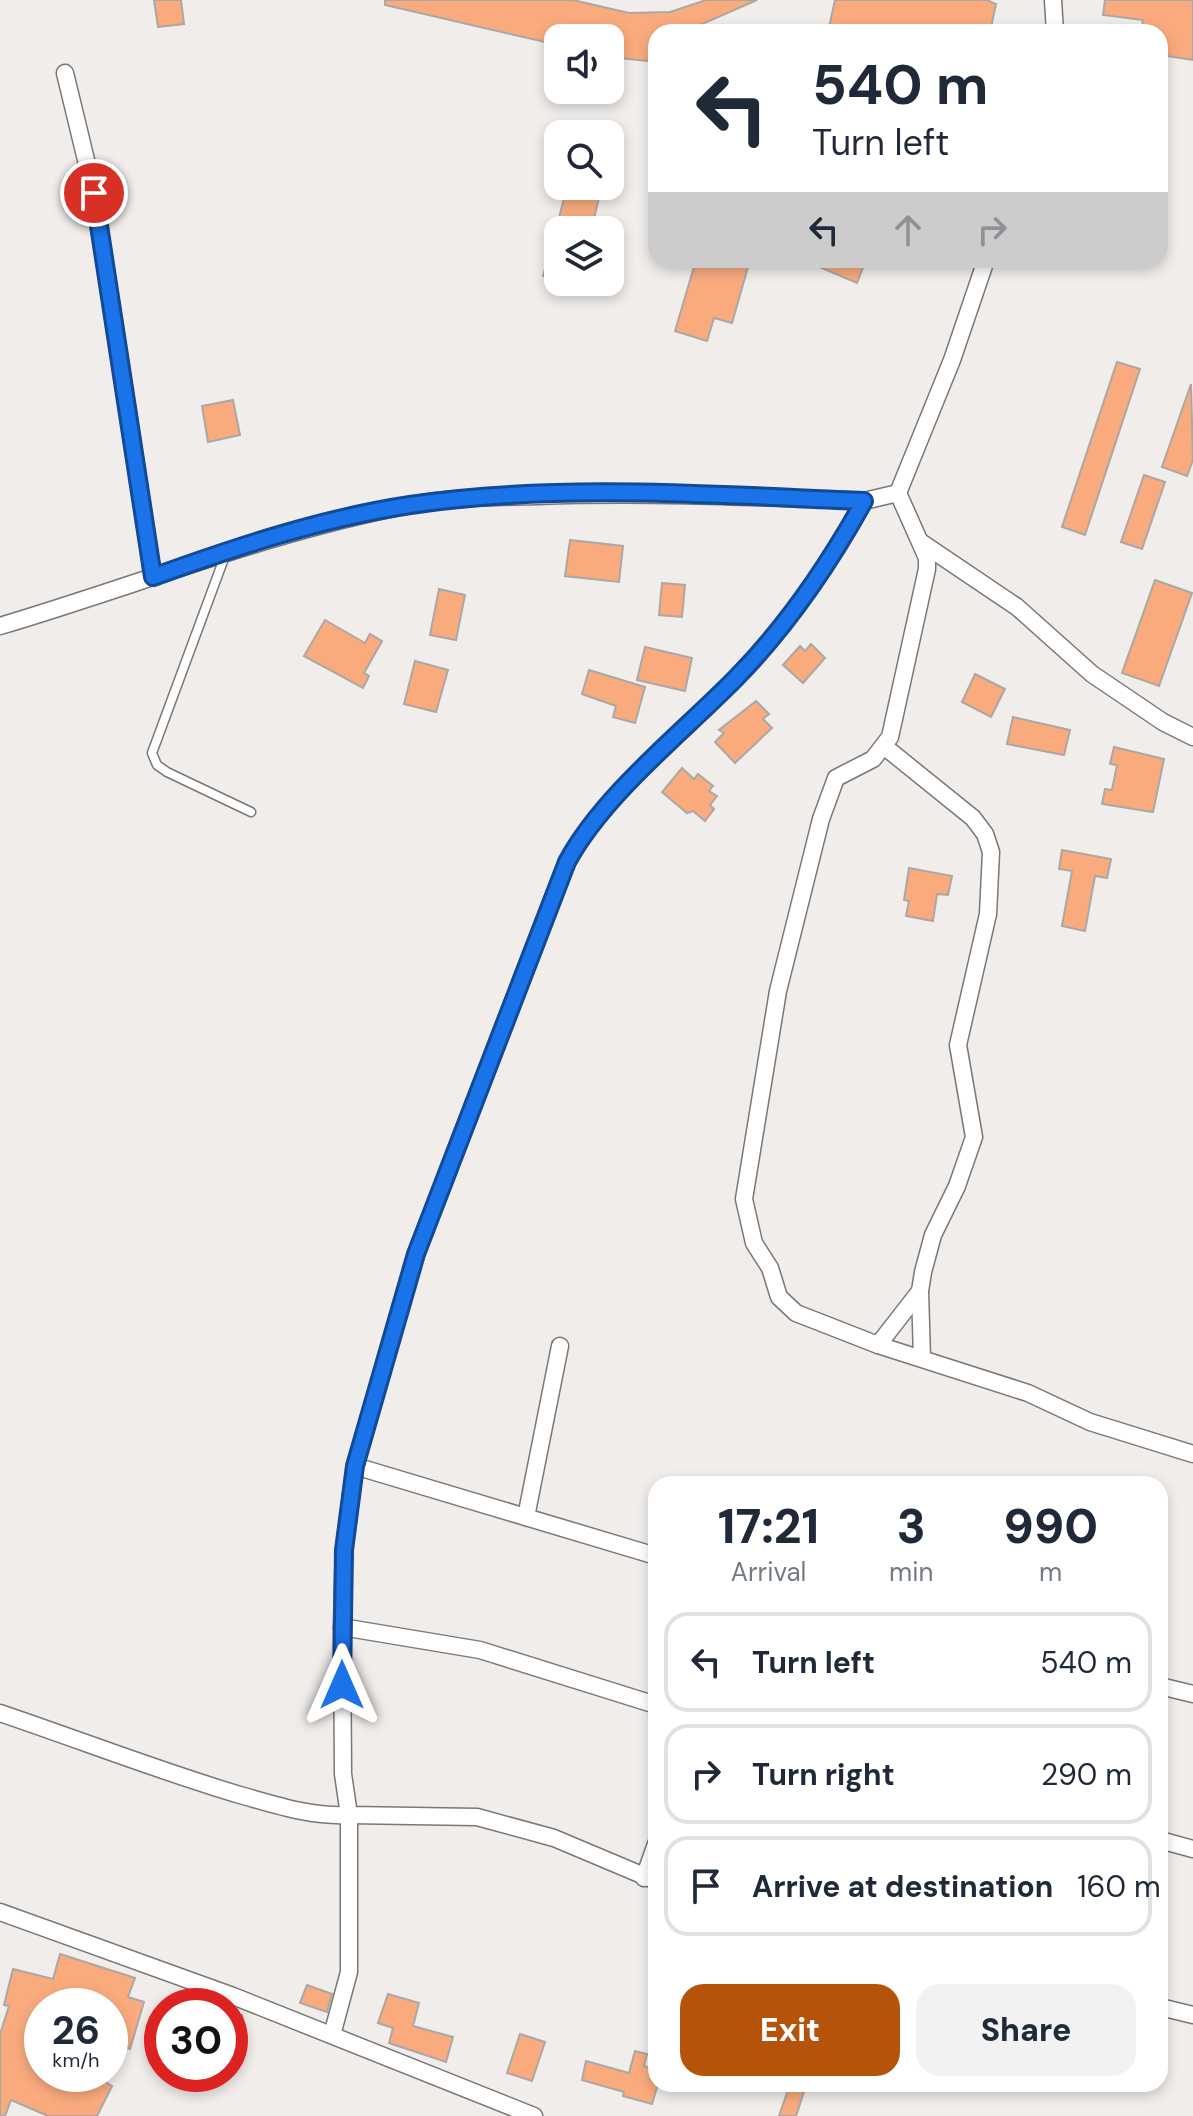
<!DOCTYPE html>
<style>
body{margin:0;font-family:"DM Sans",sans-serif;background:#f2f2f3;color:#1f2937;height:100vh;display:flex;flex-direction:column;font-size:30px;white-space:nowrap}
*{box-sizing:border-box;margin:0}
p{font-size:26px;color:#747a83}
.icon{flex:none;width:44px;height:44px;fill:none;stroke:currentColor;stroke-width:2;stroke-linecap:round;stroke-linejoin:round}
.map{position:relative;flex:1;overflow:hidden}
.panel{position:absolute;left:648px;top:1476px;width:520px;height:616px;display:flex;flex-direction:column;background:#fff;border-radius:24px;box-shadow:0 4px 12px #0003}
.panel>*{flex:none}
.banner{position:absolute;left:648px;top:24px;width:520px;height:244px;border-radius:24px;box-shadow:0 4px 12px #0003;background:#fff;color:#1f2937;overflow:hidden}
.fabs{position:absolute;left:544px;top:24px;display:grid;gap:16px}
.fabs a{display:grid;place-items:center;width:80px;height:80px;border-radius:16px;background:#fff;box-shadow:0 4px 12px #0003;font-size:40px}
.speed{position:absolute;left:24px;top:1988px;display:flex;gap:16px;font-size:40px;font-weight:700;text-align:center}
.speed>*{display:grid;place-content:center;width:104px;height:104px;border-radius:50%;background:#fff;box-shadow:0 4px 12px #0003;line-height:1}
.speed small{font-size:20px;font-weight:400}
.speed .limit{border:12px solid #d22;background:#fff;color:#111}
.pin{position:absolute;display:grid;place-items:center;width:68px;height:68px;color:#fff;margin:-34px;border:4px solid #fff;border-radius:50%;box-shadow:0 2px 8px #0007}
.me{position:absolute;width:88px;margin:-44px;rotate:0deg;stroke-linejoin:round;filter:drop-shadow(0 0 6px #0008)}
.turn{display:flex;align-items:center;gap:28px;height:168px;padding:0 32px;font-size:36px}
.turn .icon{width:104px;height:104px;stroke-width:2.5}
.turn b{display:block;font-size:56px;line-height:68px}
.lanes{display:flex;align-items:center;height:76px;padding:0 32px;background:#0003;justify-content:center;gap:40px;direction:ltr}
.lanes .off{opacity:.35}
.eta{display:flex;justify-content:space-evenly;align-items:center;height:136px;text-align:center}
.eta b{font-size:48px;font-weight:800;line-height:56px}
.button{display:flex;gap:16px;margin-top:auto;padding:16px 32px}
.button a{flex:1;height:92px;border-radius:24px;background:#b45309;color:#fff;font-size:32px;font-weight:800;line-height:92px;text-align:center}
.button a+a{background:#f2f2f3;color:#1f2937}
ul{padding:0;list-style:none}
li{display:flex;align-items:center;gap:24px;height:100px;margin:0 16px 12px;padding:0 16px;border:4px solid #e0e1e3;border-radius:24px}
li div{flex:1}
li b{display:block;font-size:30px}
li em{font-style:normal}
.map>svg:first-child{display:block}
.building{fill:#f9ab7e;stroke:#aba7a5;stroke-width:2}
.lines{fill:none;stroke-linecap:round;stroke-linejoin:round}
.lane-casing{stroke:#7a7775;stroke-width:11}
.street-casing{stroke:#7a7775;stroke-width:19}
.lane{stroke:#fff;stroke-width:8}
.street{stroke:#fff;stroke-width:16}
.route-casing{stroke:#114b97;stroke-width:20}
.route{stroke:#1a73e8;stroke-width:14}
</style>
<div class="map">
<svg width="1193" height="2116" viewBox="0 0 1193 2116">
<rect width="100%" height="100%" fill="#f1edeb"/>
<g class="building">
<path d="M154,0H181L184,24L158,27Z"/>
<path d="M385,0H573L629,13L670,12L706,0H757L695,27L696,32H656V62L610,57V38H558V45L385,5Z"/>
<path d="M835,0H987L996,4L990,32H828Z"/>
<path d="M1105,0H1193V60L1160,55V32H1141L1143,20L1103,15Z"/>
<path d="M567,186H602L591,230H556Z"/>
<path d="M554,238H558V280L543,276Z"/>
<path d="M696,260H750L732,323L714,318L707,341L675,331Z"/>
<path d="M803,260H866L857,283Z"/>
<path d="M1117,362L1140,369L1085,535L1062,527Z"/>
<path d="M1191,384L1193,460L1187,476L1162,467Z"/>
<path d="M233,400L240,435L208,442L202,406Z"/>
<path d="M1144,475L1165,482L1142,549L1121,542Z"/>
<path d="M570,540L623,546L619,582L565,576Z"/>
<path d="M1155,580L1192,593L1159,686L1122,673Z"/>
<path d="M662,583L685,585L682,617L659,615Z"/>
<path d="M439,589L465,595L456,640L430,635Z"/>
<path d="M325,620L365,643L370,634L382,641L364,673L369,676L363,688L304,656Z"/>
<path d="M811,644L825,658L803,683L783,665L800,646L805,651Z"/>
<path d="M645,647L692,658L685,691L637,680Z"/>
<path d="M415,661L448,670L436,712L404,704Z"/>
<path d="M589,670L645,687L635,723L613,717L616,706L582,694Z"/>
<path d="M975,674L1005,689L991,717L962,702Z"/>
<path d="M756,701L769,714L763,719L772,728L735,763L715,742L724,733L719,730Z"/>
<path d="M1013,717L1070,730L1064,755L1007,744Z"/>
<path d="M1114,747L1164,759L1153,812L1102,804L1105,789L1112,790L1117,765L1110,764Z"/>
<path d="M682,768L694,779L698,774L713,786L709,791L717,796L710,805L714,809L705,821L693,811L687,813L662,792Z"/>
<path d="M1062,850L1111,859L1107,878L1095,876L1085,931L1062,926L1072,871L1059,869Z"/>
<path d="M909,868L952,876L948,895L937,894L933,921L906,916L909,901L904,900Z"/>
<path d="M60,1954L135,1978L128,1997L144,2002L130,2049L110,2043V2006H42V2074H101L99,2078L112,2086L97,2116H48L11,2100L5,2116H0V2034L9,2006L4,2005L13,1969L53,1979Z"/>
<path d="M307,1985L332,1994L327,2012L300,2003Z"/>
<path d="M388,1994L419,2003L413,2026L453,2037L446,2062L389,2043L393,2028L378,2023Z"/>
<path d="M242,2015L246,2030L230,2035V2018Z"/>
<path d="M520,2034L545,2042L532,2081L507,2073Z"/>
<path d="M635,2051L647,2054L644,2066L656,2070L658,2084L652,2104L623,2096L624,2092L582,2080L586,2061L629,2073Z"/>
<path d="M789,2087L804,2092L796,2116H779Z"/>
</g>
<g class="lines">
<g class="lane-casing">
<path id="lane" d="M226,553L152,753L157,765L167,772L251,812"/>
</g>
<g class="street-casing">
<g id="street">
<path d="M1053,0L1055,32"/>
<path d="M65,73L94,193L153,577"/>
<path d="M898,493L927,558V569L890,737L873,759L836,778L821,819L778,991L744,1199L754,1243L770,1268L779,1297L796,1313L878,1345L1028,1393L1090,1422L1193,1454"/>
<path d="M922,543L1017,607L1092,674L1163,722L1193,737"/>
<path d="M0,626C135,586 266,533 405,506C449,497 494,497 538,496C647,492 756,497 864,501L898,493L952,360L986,260"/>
<path d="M885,747L973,818L985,834L991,852L988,914L958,1045L974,1137L957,1186L933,1235L923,1272L920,1291L922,1358"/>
<path d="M878,1345L920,1291"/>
<path d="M355,1466L656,1556"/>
<path d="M526,1517L560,1346"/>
<path d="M342,1627L480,1650L656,1705"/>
<path d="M1160,1686L1193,1694"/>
<path d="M0,1713C80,1740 159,1771 240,1795C276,1805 311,1817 349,1815V1972L332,2035"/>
<path d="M1160,1840L1193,1849"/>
<path d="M644,1878L656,1844"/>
<path d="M656,1881L554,1838L477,1817L349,1815L343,1774L342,1627L344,1550L355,1466L416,1254L567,862C605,793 681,735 736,678C787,626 830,564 864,501"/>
<path d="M0,1912L233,1996L534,2116"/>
<path d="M1160,2007L1193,2015"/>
</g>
</g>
<use href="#lane" class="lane"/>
<use href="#street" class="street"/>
</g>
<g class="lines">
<g class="route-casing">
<path id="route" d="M94,193L153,577C236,547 323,518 410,505C559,483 715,495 864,501C829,564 787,626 736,678C682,733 603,795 567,862L416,1254L355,1466L344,1550L342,1685"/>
</g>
<use href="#route" class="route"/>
</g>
</svg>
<div class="fabs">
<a><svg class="icon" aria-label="sound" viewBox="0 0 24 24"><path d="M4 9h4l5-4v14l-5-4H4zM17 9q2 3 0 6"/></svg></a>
<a><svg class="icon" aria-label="search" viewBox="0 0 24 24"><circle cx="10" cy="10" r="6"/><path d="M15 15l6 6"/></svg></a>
<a><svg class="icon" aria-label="layers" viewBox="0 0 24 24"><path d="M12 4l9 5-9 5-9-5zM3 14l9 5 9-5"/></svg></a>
</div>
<div class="speed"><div>26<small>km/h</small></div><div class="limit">30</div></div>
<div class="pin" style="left:94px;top:193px;background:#d93025"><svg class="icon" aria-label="arrive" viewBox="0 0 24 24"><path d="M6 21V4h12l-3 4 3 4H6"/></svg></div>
<svg class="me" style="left:342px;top:1685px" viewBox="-20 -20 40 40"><path d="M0-17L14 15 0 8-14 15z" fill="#1a73e8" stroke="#fff" stroke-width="4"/></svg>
<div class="banner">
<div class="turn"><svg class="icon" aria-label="left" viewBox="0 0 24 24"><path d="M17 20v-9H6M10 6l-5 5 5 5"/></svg><div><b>540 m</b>Turn left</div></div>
<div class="lanes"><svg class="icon" aria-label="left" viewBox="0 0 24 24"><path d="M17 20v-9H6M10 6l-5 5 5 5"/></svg><svg class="icon off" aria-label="ahead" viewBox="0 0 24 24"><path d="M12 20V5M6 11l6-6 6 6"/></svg><svg class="icon off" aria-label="right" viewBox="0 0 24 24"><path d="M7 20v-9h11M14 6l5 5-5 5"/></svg></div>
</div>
<section class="panel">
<div class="eta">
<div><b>17:21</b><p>Arrival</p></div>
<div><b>3</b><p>min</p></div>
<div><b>990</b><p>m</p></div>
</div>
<ul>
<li><svg class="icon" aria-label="left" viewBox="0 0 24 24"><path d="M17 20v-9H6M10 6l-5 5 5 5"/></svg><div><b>Turn left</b></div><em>540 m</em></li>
<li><svg class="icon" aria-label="right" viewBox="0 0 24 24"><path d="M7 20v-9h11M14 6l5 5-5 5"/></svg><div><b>Turn right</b></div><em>290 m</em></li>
<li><svg class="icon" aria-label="arrive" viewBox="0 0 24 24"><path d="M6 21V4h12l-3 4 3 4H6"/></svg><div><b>Arrive at destination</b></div><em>160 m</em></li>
</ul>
<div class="button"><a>Exit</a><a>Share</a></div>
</section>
</div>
